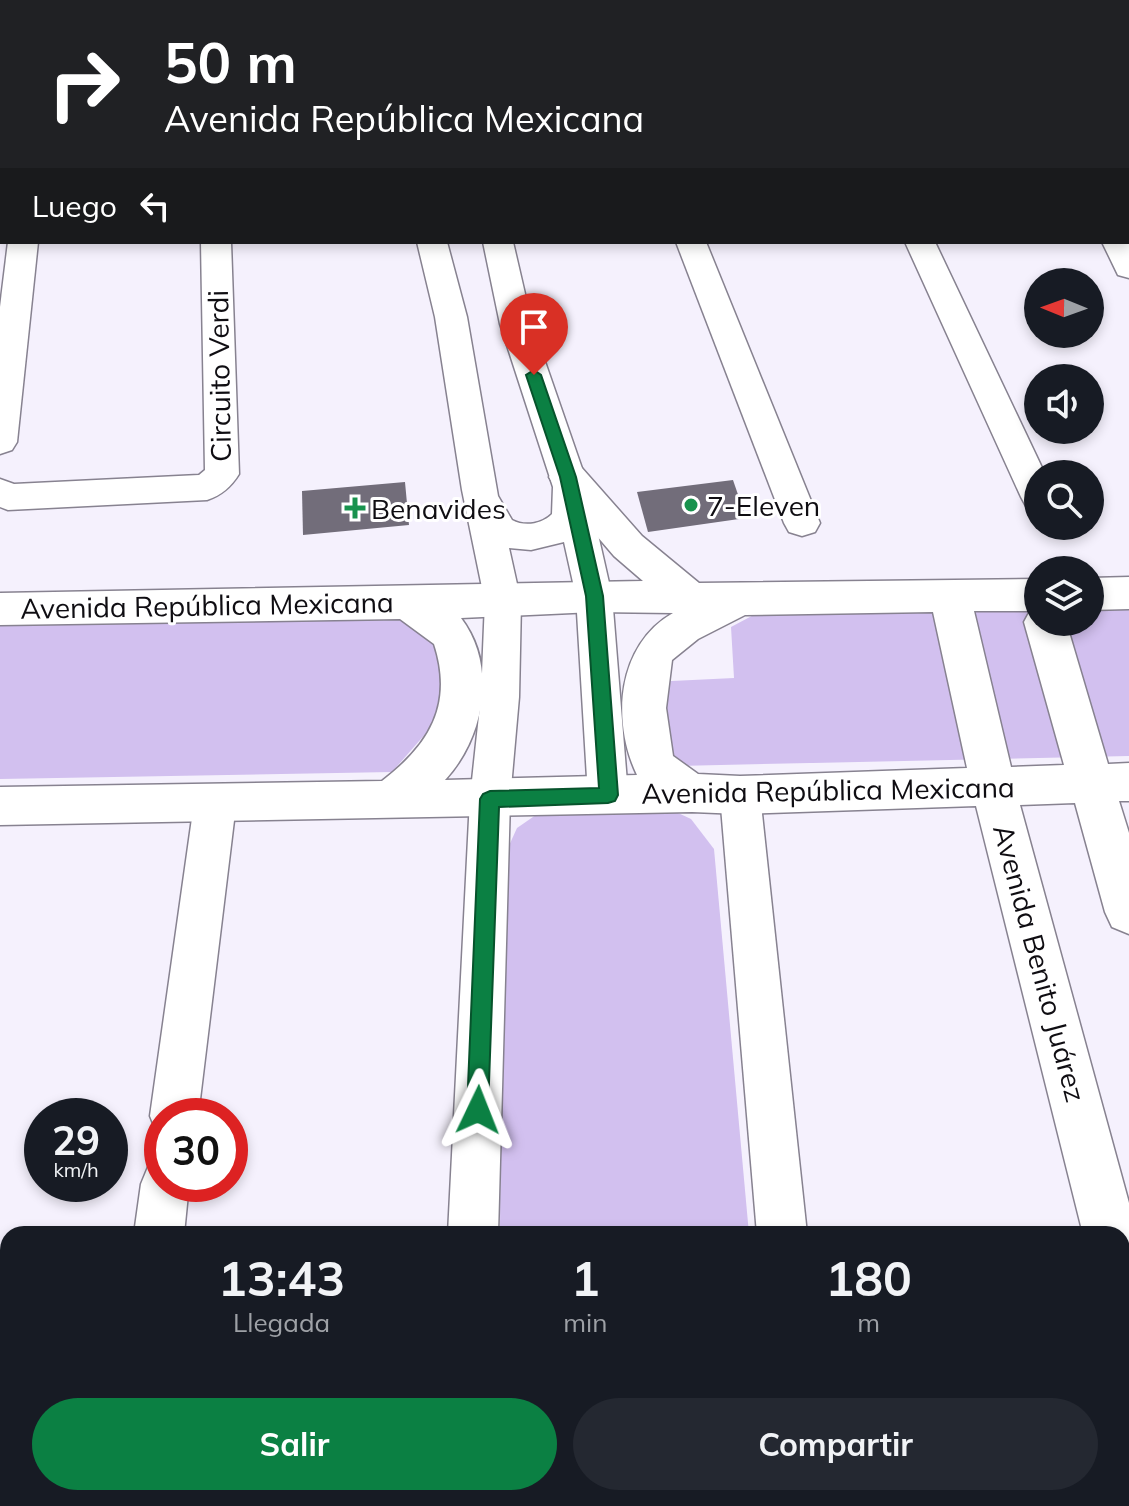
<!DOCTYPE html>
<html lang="es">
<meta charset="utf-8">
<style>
body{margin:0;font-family:Mulish,sans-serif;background:#242831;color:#f1f3f6;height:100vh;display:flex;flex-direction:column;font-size:30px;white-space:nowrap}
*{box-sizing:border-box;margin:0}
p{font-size:26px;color:#9ea1a6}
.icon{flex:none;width:44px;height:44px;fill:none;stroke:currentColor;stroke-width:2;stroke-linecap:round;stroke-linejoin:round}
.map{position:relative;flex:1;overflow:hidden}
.drawer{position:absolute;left:0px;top:1226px;width:1130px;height:280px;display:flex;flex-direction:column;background:#171b24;border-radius:24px 24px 0 0;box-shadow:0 4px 12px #0003}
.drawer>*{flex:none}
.top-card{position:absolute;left:0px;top:0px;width:1130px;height:244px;box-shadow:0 4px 12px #0003;background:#202124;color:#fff;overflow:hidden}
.needle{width:52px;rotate:271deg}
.fabs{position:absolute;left:1024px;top:268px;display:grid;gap:16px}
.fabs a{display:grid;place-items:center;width:80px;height:80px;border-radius:50%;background:#171b24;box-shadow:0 4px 12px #0003;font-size:40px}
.speed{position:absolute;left:24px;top:1098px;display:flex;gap:16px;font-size:40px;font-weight:700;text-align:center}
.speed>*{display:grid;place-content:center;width:104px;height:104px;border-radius:50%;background:#171b24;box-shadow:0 4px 12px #0003;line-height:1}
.speed small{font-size:20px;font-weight:400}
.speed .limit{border:12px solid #d22;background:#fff;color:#111}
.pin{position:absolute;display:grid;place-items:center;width:68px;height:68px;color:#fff;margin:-82px -34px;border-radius:50% 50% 50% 0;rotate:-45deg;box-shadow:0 0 8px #0007}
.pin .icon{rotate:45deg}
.me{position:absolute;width:88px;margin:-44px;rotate:2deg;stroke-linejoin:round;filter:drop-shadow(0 0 6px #0008)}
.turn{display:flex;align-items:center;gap:28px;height:168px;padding:0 32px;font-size:36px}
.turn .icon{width:104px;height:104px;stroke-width:2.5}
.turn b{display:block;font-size:56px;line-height:68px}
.then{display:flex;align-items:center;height:76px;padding:0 32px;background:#0003;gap:16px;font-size:30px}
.eta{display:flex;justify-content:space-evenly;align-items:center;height:136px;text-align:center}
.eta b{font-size:48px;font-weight:700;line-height:56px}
.button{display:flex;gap:16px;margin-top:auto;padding:16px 32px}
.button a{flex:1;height:92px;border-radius:48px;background:#0b8043;color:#fff;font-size:32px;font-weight:700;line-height:92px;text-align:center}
.button a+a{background:#242831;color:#f1f3f6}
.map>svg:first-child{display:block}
.green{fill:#d2c0ef}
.building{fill:#726d7a}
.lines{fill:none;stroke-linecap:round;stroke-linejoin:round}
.street-casing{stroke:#878290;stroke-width:3}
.secondary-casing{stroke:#878290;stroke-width:3}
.street{fill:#fff;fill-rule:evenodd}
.secondary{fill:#fff;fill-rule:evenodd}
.route{fill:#0b8043;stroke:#07532c;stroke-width:2}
.poi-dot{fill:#19924e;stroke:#fff;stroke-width:3}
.labels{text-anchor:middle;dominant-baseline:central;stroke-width:6;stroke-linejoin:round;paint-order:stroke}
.street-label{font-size:28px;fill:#0f0d12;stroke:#fff}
.poi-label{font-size:28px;fill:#0f0d12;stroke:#fff;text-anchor:start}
</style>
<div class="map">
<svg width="1129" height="1506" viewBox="0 0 1129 1506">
<rect width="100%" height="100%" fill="#f5f1fd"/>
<g class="green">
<path d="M0,0H222L226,2H2V133Z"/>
<path d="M1129,602V756L677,766L658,752L651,682L734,678L731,627L765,609L1038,604V622H1090V603Z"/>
<path d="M421,618L438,635L443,669L441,716L392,772L0,779V626Z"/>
<path d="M663,806L691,819L714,849L749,1234H500L501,863L517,828L546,808Z"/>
</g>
<g class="building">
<path d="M733,480L746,518L648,532L637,492Z"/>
<path d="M405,482L409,525L303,535L302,491Z"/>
</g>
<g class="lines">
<g class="street-casing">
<g id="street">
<path d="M256,0H283L284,2H257Z"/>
<path d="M431,0H455L456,2H432Z"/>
<path d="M582,0H606L607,2H583Z"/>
<path d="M760,0H785L786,2H761Z"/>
<path d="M928,0H953L954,2H929Z"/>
<path d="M1098,0H1123L1124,2H1099Z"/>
<rect x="1128" y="120" width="1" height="16"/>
<rect x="0" y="141" width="2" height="17"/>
<path d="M1128,236L1129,238V278L1118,275L1102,242H1128Z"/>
<path d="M8,242H38L17,442L12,450L0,454V307Z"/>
<path d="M201,242H231L239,474C231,487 222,495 207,500L8,510L0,507V479L14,484L199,475L205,470Z"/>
<path d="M417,242H447L467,317L498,496L512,520C525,527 542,524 552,514L553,487L500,324L483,242H513L532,324L585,477L612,596L628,795L622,807L608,812L594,807L588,795L576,596L564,542L531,550L509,548L521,602L519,697L510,799L498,1234H448L470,799L481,697L485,602L462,490L435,317Z"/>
<path d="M676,242H706L820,523L815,532L802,536L789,532L784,523Z"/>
<path d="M905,242H935L1045,474H1038V510L1026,506L1021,497Z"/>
<path d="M740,778L754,783L760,795L807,1234H757L720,795L726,783Z"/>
<path d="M215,786L230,792L236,804L198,1116H162V1135L157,1133L150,1116L194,804L200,792Z"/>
<path d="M162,1161V1184H189L184,1234H134L141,1184L148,1167Z"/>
<path d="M97,1498H153L152,1506H96Z"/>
<rect x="434" y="1498" width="56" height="8"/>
<path d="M779,1498H835L836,1506H780Z"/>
</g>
</g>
<g class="secondary-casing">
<g id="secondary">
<path d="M568,463L581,467L642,536L699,583L1038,579V622H1066L1108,764L1129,763V801H1119L1129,833V934L1112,927L1105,912L1075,803L1020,805L1129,1203V1333L1122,1330V1234H1083L976,806L740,814L692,812L0,825V787L382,781C429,745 454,705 434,644L400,619L0,625V593L643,581L614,556L555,487L549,477L555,467ZM974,611H1030L1024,622L1064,765L1011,767ZM594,612L673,613C617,645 611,721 637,775L445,780C484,738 498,667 461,618ZM933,612L967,768L740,776L698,774L673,756L666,708L672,660L698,639L745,615Z"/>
<path d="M1129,577V609L1090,610V578Z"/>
</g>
</g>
<use href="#street" class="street"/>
<use href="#secondary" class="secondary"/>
</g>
<path class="route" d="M534,370L541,375L576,477L603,596L618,795L615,801L608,803L499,807L488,1110L485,1117L478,1120L470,1117L467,1110L480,799L483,794L490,791L599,788L586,596L560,477L526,375Z"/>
<g class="poi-dot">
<circle cx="691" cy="505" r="8"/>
<path d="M351 496h8v8h8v8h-8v8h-8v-8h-8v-8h8z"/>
</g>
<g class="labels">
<g class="street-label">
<text transform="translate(219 376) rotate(-91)">Circuito Verdi</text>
<text transform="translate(207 605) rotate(-1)">Avenida República Mexicana</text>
<text transform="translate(828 790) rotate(-1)">Avenida República Mexicana</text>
<text transform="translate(1040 963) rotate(75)">Avenida Benito Juárez</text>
</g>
<g class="poi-label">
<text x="707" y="505">7-Eleven</text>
<text x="371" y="508">Benavides</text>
</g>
</g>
</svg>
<div class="fabs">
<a><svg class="needle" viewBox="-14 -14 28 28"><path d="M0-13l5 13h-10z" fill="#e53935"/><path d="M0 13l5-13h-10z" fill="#9ea1a6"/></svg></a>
<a><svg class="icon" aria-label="sound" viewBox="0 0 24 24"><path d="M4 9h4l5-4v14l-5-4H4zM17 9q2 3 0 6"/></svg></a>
<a><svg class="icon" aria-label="search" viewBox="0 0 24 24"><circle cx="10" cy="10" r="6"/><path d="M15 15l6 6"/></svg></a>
<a><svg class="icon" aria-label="layers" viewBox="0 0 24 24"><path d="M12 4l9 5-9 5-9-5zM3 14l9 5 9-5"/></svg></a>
</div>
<div class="speed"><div>29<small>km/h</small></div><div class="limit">30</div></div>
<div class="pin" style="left:534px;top:375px;background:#d93025"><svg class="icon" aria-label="arrive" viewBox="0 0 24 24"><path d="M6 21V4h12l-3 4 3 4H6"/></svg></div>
<svg class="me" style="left:478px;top:1110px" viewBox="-20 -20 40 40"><path d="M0-17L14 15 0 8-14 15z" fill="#0b8043" stroke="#fff" stroke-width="4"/></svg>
<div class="top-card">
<div class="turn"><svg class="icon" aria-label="right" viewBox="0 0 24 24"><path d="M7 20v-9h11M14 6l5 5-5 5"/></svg><div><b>50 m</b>Avenida República Mexicana</div></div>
<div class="then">Luego<svg class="icon" aria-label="left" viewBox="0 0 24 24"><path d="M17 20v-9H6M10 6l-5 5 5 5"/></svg></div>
</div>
<section class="drawer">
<div class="eta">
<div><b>13:43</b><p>Llegada</p></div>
<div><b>1</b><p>min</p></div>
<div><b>180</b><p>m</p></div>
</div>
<div class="button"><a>Salir</a><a>Compartir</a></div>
</section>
</div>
